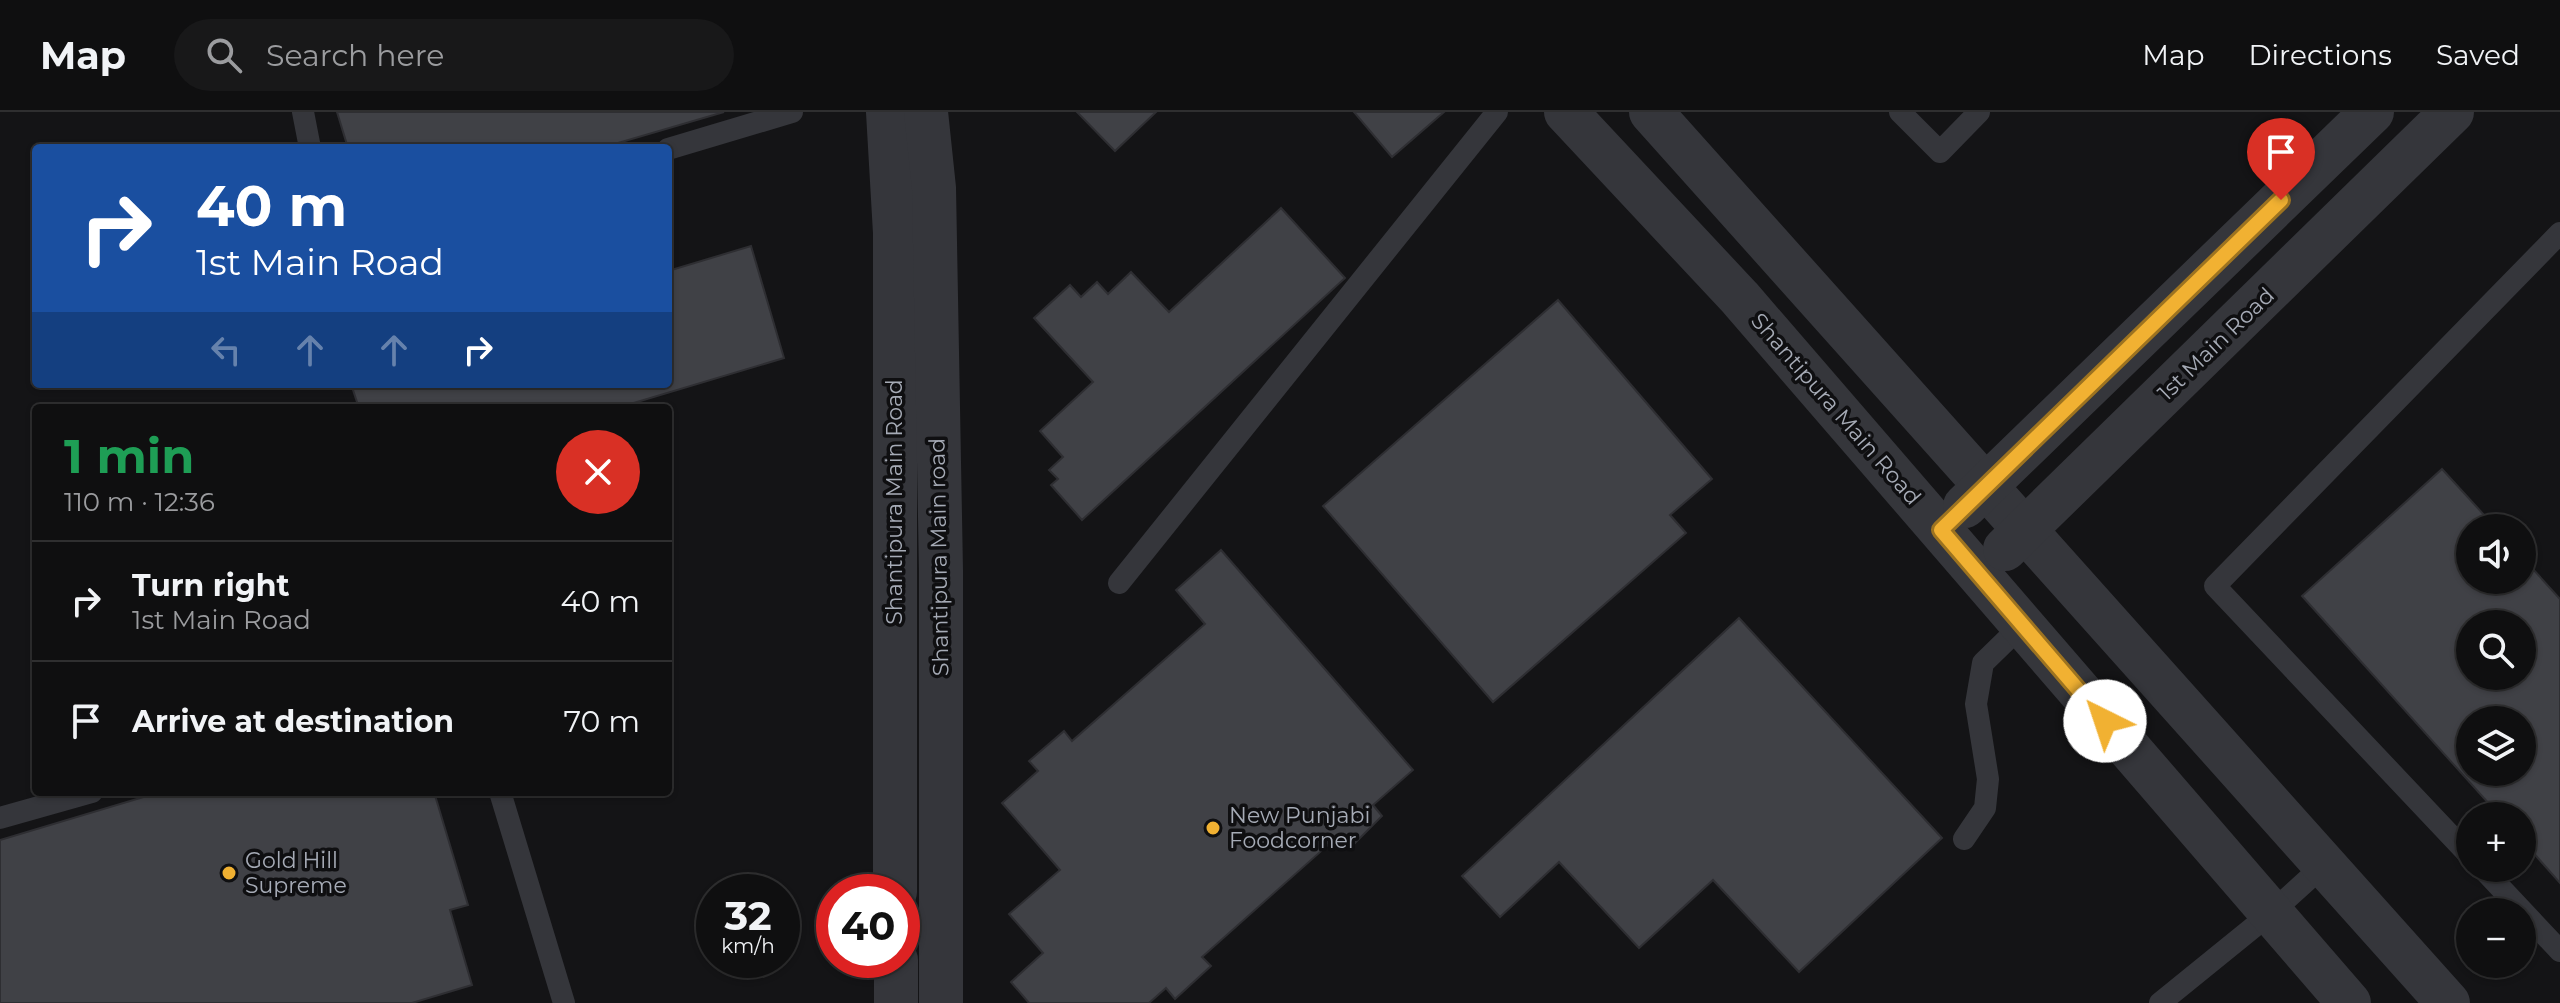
<!DOCTYPE html>
<meta charset="utf-8">
<style>
body{margin:0;font-family:Montserrat,sans-serif;background:#181819;color:#f1f3f6;height:100vh;display:flex;flex-direction:column;font-size:30px;white-space:nowrap}
*{box-sizing:border-box;margin:0}
p{font-size:26px;color:#9b9c9f}
.icon{flex:none;width:44px;height:44px;fill:none;stroke:currentColor;stroke-width:2;stroke-linecap:round;stroke-linejoin:round}
.map{position:relative;flex:1;overflow:hidden}
.drawer{position:absolute;left:32px;top:292px;width:640px;height:392px;display:flex;flex-direction:column;background:#0f0f10;border-radius:8px;box-shadow:0 2px 6px #0004,0 0 0 2px #2f2f30}
.drawer>*{flex:none}
.guide{position:absolute;left:32px;top:32px;width:640px;height:244px;border-radius:8px;box-shadow:0 2px 6px #0004,0 0 0 2px #2f2f30;background:#1a4fa0;color:#fff;overflow:hidden}
.fabs{position:absolute;left:2456px;top:402px;display:grid;gap:16px}
.fabs a{display:grid;place-items:center;width:80px;height:80px;border-radius:50%;background:#0f0f10;box-shadow:0 2px 6px #0004,0 0 0 2px #2f2f30;font-size:40px}
.speed{position:absolute;left:696px;top:762px;display:flex;gap:16px;font-size:40px;font-weight:700;text-align:center}
.speed>*{display:grid;place-content:center;width:104px;height:104px;border-radius:50%;background:#0f0f10;box-shadow:0 2px 6px #0004,0 0 0 2px #2f2f30;line-height:1}
.speed small{font-size:20px;font-weight:400}
.speed .limit{border:12px solid #d22;background:#fff;color:#111}
.pin{position:absolute;display:grid;place-items:center;width:68px;height:68px;color:#fff;margin:-82px -34px;border-radius:50% 50% 50% 0;rotate:-45deg;box-shadow:0 0 8px #0007}
.pin .icon{rotate:45deg}
.me{position:absolute;width:88px;margin:-44px;rotate:319deg;stroke-linejoin:round;filter:drop-shadow(0 0 6px #0008)}
.turn{display:flex;align-items:center;gap:28px;height:168px;padding:0 32px;font-size:36px}
.turn .icon{width:104px;height:104px;stroke-width:2.5}
.turn b{display:block;font-size:56px;line-height:68px}
.lanes{display:flex;align-items:center;height:76px;padding:0 32px;background:#0003;justify-content:center;gap:40px;direction:ltr}
.lanes .off{opacity:.35}
.round{display:grid;place-items:center;flex:none;width:84px;height:84px;border-radius:42px;background:#181819}
.headline{display:flex;align-items:center;justify-content:space-between;height:136px;padding:0 32px}
h1{font-size:48px;font-weight:700;line-height:60px;color:#1e9e55}
ul{padding:0;list-style:none}
li{display:flex;align-items:center;gap:24px;height:120px;padding:0 32px;border-top:2px solid #2f2f30}
li div{flex:1}
li b{display:block;font-size:30px}
li em{font-style:normal}
header{display:flex;align-items:center;gap:48px;box-sizing:border-box;height:112px;padding:0 40px;background:#0f0f10;border-bottom:2px solid #2f2f30}
header strong{font-size:38px}
nav{display:flex;gap:44px;margin-inline-start:auto;font-size:28px}
.search{width:560px;height:72px;background:#181819;display:flex;align-items:center;gap:20px;box-sizing:border-box;padding:0 28px;border-radius:44px;color:#9b9c9f;font-size:30px}
.map>svg:first-child{display:block}
.building{fill:#404146;stroke:#2e2e32;stroke-width:2;fill-rule:evenodd}
.lines{fill:none;stroke-linecap:round;stroke-linejoin:round}
.service{stroke:#35363b;stroke-width:22}
.tertiary{stroke:#35363b;stroke-width:44}
.route-casing{stroke:#9d7320;stroke-width:20}
.route{stroke:#f1b132;stroke-width:14}
.poi-dot{fill:#f1b132;stroke:#0f0f11;stroke-width:3}
.labels{text-anchor:middle;dominant-baseline:central;stroke-width:7;stroke-linejoin:round;paint-order:stroke}
.street-label{font-size:22px;fill:#a6abb6;stroke:#0f0f11}
.poi-label{font-size:22px;fill:#a6abb6;stroke:#0f0f11;text-anchor:start}
</style>
<header>
<strong>Map</strong>
<div class="search"><svg class="icon" aria-label="search" viewBox="0 0 24 24"><circle cx="10" cy="10" r="6"/><path d="M15 15l6 6"/></svg>Search here</div>
<nav><a>Map</a><a>Directions</a><a>Saved</a></nav>
</header>
<div class="map">
<svg width="2560" height="891" viewBox="0 0 2560 891">
<rect width="100%" height="100%" fill="#141416"/>
<g class="building">
<path d="M337,0H724L601,36H348Z"/>
<path d="M1077,0H1156L1115,39Z"/>
<path d="M1354,0H1444L1392,45Z"/>
<path d="M1281,96L1345,166L1082,408L1051,373L1058,367L1049,358L1063,345L1040,319L1093,270L1034,206L1070,173L1081,185L1097,170L1108,182L1131,160L1169,200Z"/>
<path d="M751,134L784,246L617,296H359L351,272H668V159Z"/>
<path d="M1558,188L1712,367L1670,403L1686,421L1493,590L1323,394Z"/>
<path d="M2442,357L2496,416H2470V468H2522V445L2560,487V771L2522,728V704H2500L2302,484ZM2470,512H2522V564H2470ZM2470,608H2522V660H2470Z"/>
<path d="M1221,438L1413,658L1373,693L1382,704L1350,736L1338,724L1202,845L1211,854L1175,887L1166,876L1149,891H1029L1011,870L1043,841L1009,802L1060,758L1002,691L1038,659L1029,649L1064,619L1072,629L1205,512L1176,478Z"/>
<path d="M1739,506L1942,726L1799,860L1713,768L1639,836L1559,750L1500,805L1462,764Z"/>
<path d="M160,680H434L468,793L450,798L472,873L412,891H0V728Z"/>
</g>
<g class="lines">
<g class="service">
<path d="M303,0L310,36"/>
<path d="M1900,0L1940,40L1979,0"/>
<path d="M668,37L792,0"/>
<path d="M1119,471L1497,0"/>
<path d="M500,680L564,891"/>
<path d="M0,706L92,680"/>
<path d="M1964,727L1985,696L1988,667L1976,592L1983,551L2022,513"/>
<path d="M2470,744L2215,474L2560,121"/>
<path d="M2482,756L2560,839"/>
<path d="M2160,891L2271,801L2325,752"/>
</g>
<g class="tertiary">
<path d="M888,0L895,121V780"/>
<path d="M926,0L934,76L941,459V891"/>
<path d="M1566,0L1740,186L2349,891"/>
<path d="M1651,0L2448,891"/>
<path d="M1965,394L2372,0"/>
<path d="M2005,437L2452,0"/>
<path d="M896,848V891"/>
</g>
</g>
<g class="lines">
<g class="route-casing">
<path id="route" d="M2105,609L1941,418L2281,88"/>
</g>
<use href="#route" class="route"/>
</g>
<g class="poi-dot">
<circle cx="1213" cy="716" r="8"/>
<circle cx="229" cy="761" r="8"/>
</g>
<g class="labels">
<g class="street-label">
<text transform="translate(2216 232) rotate(-44)">1st Main Road</text>
<text transform="translate(1836 297) rotate(49)">Shantipura Main Road</text>
<text transform="translate(894 390) rotate(-90)">Shantipura Main Road</text>
<text transform="translate(939 445) rotate(-91)">Shantipura Main road</text>
</g>
<g class="poi-label">
<text x="1229" y="703">New Punjabi<tspan x="1229" dy="25">Foodcorner</tspan></text>
<text x="245" y="748">Gold Hill<tspan x="245" dy="25">Supreme</tspan></text>
</g>
</g>
</svg>
<div class="fabs">
<a><svg class="icon" aria-label="sound" viewBox="0 0 24 24"><path d="M4 9h4l5-4v14l-5-4H4zM17 9q2 3 0 6"/></svg></a>
<a><svg class="icon" aria-label="search" viewBox="0 0 24 24"><circle cx="10" cy="10" r="6"/><path d="M15 15l6 6"/></svg></a>
<a><svg class="icon" aria-label="layers" viewBox="0 0 24 24"><path d="M12 4l9 5-9 5-9-5zM3 14l9 5 9-5"/></svg></a>
<a>+</a>
<a>−</a>
</div>
<div class="speed"><div>32<small>km/h</small></div><div class="limit">40</div></div>
<div class="pin" style="left:2281px;top:88px;background:#d93025"><svg class="icon" aria-label="arrive" viewBox="0 0 24 24"><path d="M6 21V4h12l-3 4 3 4H6"/></svg></div>
<svg class="me" style="left:2105px;top:609px" viewBox="-20 -20 40 40"><circle r="19" fill="#fff"/><path d="M0-13L10 11 0 6-10 11z" fill="#f1b132"/></svg>
<div class="guide">
<div class="turn"><svg class="icon" aria-label="right" viewBox="0 0 24 24"><path d="M7 20v-9h11M14 6l5 5-5 5"/></svg><div><b>40 m</b>1st Main Road</div></div>
<div class="lanes"><svg class="icon off" aria-label="left" viewBox="0 0 24 24"><path d="M17 20v-9H6M10 6l-5 5 5 5"/></svg><svg class="icon off" aria-label="ahead" viewBox="0 0 24 24"><path d="M12 20V5M6 11l6-6 6 6"/></svg><svg class="icon off" aria-label="ahead" viewBox="0 0 24 24"><path d="M12 20V5M6 11l6-6 6 6"/></svg><svg class="icon" aria-label="right" viewBox="0 0 24 24"><path d="M7 20v-9h11M14 6l5 5-5 5"/></svg></div>
</div>
<section class="drawer">
<div class="headline"><div><h1>1 min</h1><p>110 m · 12:36</p></div><a class="round" style="background:#d93025;color:#fff"><svg class="icon" aria-label="close" viewBox="0 0 24 24"><path d="M6 6l12 12M18 6L6 18"/></svg></a></div>
<ul>
<li><svg class="icon" aria-label="right" viewBox="0 0 24 24"><path d="M7 20v-9h11M14 6l5 5-5 5"/></svg><div><b>Turn right</b><p>1st Main Road</p></div><em>40 m</em></li>
<li><svg class="icon" aria-label="arrive" viewBox="0 0 24 24"><path d="M6 21V4h12l-3 4 3 4H6"/></svg><div><b>Arrive at destination</b></div><em>70 m</em></li>
</ul>
</section>
</div>
